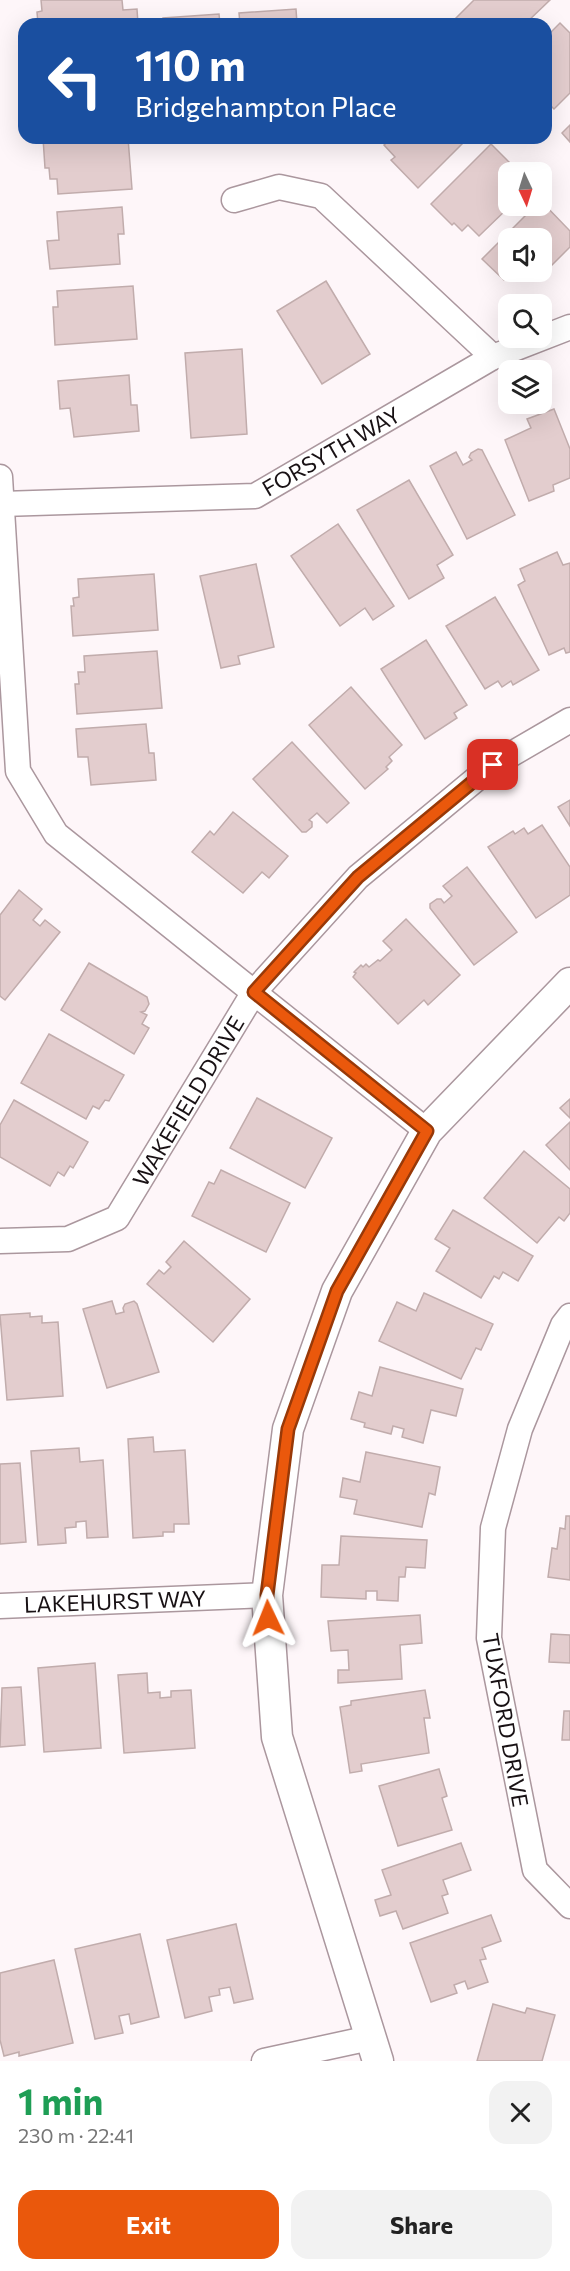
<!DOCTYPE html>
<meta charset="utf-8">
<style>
body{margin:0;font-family:Commissioner,sans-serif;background:#f2f2f2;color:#222;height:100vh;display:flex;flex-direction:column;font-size:22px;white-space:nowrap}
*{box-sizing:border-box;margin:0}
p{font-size:20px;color:#767676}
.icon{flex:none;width:33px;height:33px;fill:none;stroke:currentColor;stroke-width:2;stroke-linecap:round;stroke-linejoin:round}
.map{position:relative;height:2061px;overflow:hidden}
.drawer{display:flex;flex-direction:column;background:#fff;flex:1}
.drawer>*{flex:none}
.top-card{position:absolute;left:18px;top:18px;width:534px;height:126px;border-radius:18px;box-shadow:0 6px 24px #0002;background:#1a4fa0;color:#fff;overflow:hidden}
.needle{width:39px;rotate:176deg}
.fabs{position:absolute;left:498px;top:162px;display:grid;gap:12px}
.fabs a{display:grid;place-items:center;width:54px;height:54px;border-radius:12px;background:#fff;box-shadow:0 6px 24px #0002;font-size:30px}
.pin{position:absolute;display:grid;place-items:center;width:51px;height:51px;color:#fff;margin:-26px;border-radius:12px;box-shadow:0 3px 9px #0006}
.me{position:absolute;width:66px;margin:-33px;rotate:358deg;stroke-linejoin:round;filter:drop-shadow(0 0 4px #0008)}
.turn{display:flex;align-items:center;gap:21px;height:126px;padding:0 18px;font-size:27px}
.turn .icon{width:78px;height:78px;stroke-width:2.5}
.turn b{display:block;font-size:42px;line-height:51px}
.round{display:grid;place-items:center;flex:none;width:63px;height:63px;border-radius:18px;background:#f2f2f2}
.headline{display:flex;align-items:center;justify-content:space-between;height:102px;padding:0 18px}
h1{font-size:36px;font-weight:700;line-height:45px;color:#1e9e55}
.action{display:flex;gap:12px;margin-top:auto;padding:12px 18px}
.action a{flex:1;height:69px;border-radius:18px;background:#ea580c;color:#fff;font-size:24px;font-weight:700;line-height:69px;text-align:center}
.action a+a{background:#f2f2f2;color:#222}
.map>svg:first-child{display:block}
.building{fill:#e3cdce;stroke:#c1acac;stroke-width:1.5}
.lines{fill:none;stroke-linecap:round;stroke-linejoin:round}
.minor-casing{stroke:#ab979e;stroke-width:27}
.tertiary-casing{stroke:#ab979e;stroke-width:33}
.minor{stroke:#fff;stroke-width:24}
.tertiary{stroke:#fff;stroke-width:30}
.route-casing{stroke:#983908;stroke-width:15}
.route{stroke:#ea580c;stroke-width:10}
.labels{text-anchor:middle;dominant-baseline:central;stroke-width:4.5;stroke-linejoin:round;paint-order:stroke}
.street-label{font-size:22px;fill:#181114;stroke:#fff}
</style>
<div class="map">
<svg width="570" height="2061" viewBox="0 0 570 2061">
<rect width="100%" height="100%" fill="#fef6f9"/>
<g class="building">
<path d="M41,0H122L123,10L137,9L138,24H38L37,12L42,11Z"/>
<path d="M474,0H550L525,24H450Z"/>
<path d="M296,9L297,24H240L239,13Z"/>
<path d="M219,14L220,24H163V18Z"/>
<path d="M560,23L570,33V93L554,109L546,101V37Z"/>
<path d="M570,125V142L562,133Z"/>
<path d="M43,138H128L132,189L58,194L57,179H50L49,168H45Z"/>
<path d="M392,138H468L418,188L391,160L395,157L384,145Z"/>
<path d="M491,144L519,172H508L510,206L479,236L468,225L462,231L454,223L452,225L431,204Z"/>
<path d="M542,202L570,231V247L536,281H532L526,275V272H542V238H508V272H513L504,280L482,259L535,206H542Z"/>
<path d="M122,207L124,234H118L120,264L50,269L47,241L59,240L57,212Z"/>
<path d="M326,281L370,354L322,384L277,311Z"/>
<path d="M133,286L137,339L55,345L53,307H58L57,291Z"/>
<path d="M242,349L247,434L191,438L185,353Z"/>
<path d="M129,375L131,405H137L139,431L74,437L70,408L60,409L58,381Z"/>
<path d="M554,409L570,449V478L553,485L554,491L529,501L505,440L531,428L527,419Z"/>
<path d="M478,449L482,450L515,515L467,539L430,466L456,452L463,465L472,460L469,457L471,453Z"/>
<path d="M409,480L453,555L437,565L444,578L409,599L357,510Z"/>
<path d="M338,524L394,606L373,620L365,608L340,626L291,556Z"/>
<path d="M557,552L563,565L570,563V652L566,653L564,648L549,655L518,585L525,581L520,569Z"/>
<path d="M256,564L274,647L238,656L240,664L221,668L200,576Z"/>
<path d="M154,574L158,630L73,636L71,606H74L73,598L79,597L78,579Z"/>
<path d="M495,597L539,670L513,685L511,681L502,687L498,681L485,689L446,626Z"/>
<path d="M426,640L467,705L454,713L457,718L425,739L381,669Z"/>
<path d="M157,651L162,708L77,714L75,684H79L78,672H85L84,656Z"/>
<path d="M351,687L402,745L389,757L392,761L386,767L388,769L365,789L309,725Z"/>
<path d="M146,724L149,753H154L156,780L91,785L88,757H78L76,729Z"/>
<path d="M292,742L349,803L327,823L317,813L309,820L312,822V827L306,832H302L253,779Z"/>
<path d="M570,800V826L558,807Z"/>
<path d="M233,812L288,856L269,878L262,872L243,893L192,852L210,831L214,835Z"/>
<path d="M542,825L570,867V895L536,918L488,847L513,831L515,834L524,828L528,834Z"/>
<path d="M467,867L517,932L474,965L430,908V904L437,899H441L444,903L452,896L443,886Z"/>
<path d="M19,890L42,909L33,920L40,926L45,920L60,932L5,1000L0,996V915Z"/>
<path d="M406,919L460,975L428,1005L424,1000L398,1024L353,977L356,973L354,972L361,965L363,967L366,964L369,967L378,960L380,961L392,950L383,941Z"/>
<path d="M89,963L147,997L149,1004L145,1011L141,1012L147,1015L142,1024L149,1028L134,1054L61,1010Z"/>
<path d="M49,1034L124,1075L109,1101L105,1100L99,1109L93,1106L86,1119L21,1083Z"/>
<path d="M257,1098L332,1138L305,1188L230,1148Z"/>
<path d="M570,1099V1118L560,1108Z"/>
<path d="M14,1100L88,1142L73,1168L70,1166L64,1176L58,1172L50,1186L0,1157V1125Z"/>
<path d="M570,1122V1170L546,1145Z"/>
<path d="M524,1151L570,1189V1213L564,1221L559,1217L537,1243L484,1198Z"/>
<path d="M221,1170L290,1203L266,1252L192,1216L209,1182L214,1184Z"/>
<path d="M453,1210L533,1256L518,1281L503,1272L499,1279L494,1276L481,1298L436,1271L450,1248L435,1239Z"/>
<path d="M184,1241L250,1299L213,1342L147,1284L159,1270L164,1274L171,1267L166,1262Z"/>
<path d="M424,1293L493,1324L481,1350L476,1348L461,1379L379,1341L397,1302L416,1311Z"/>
<path d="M112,1301L116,1314L124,1312L123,1308L125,1304L134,1301L137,1304L159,1372L107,1388L83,1309Z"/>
<path d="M30,1313V1317L42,1316V1323L58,1322L63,1396L7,1400L0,1315Z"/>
<path d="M380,1367L463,1389L456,1416L431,1410L423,1443L402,1437L404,1429L393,1426L391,1434L364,1427L365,1423L351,1419L359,1392L372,1396Z"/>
<path d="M153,1437L154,1452L185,1450L189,1524H174V1532H163V1536L133,1538L128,1439Z"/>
<path d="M79,1448L80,1462L103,1460L108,1537L87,1538L86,1521L76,1522V1527L65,1528L66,1543L38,1545L31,1451Z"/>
<path d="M366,1452L440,1467L435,1495L429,1493L422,1527L354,1514L357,1500L340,1497L343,1478L360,1482Z"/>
<path d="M20,1463L26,1542L0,1544V1464Z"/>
<path d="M566,1516H570V1580L548,1577L552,1548L557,1549L560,1528L565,1529Z"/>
<path d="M341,1536L427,1540L425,1568L406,1567L405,1577H399L398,1601L377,1600V1591H366V1599L321,1597L322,1565H339Z"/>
<path d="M420,1615L422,1643L400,1645L402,1679L338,1683V1670H349L348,1650L331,1651L328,1621Z"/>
<path d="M551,1634L570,1635V1663L549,1662Z"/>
<path d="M95,1663L101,1748L44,1752L38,1668Z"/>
<path d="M147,1673L148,1693L160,1692V1698L171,1697V1691L191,1690L195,1748L124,1753L118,1675Z"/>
<path d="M21,1687L25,1745L0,1747L2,1688Z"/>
<path d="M425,1690L430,1718H424L429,1753L361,1764L362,1771L350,1773L340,1707L351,1705V1701Z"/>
<path d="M564,1711H570V1740H562Z"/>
<path d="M439,1769L447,1796L442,1798L452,1830L398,1846L379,1786Z"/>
<path d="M461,1843L471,1870L443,1880L448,1894L442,1896L448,1913L403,1929L396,1911L380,1916L375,1900L391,1895L382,1870Z"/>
<path d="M491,1915L501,1941L482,1948L486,1959L480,1960L488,1982L468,1989L465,1981L454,1985L457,1993L431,2002L410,1943Z"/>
<path d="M236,1924L253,1999L234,2003L230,1987L219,1989L220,1995L209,1997L212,2011L185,2018L167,1940Z"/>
<path d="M140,1934L159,2017L131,2024L129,2014L119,2016L123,2033L95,2039L75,1949Z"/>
<path d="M54,1960L73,2043L19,2056V2052L4,2056L0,2040V1973Z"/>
<path d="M493,2004L525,2013L527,2008L555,2015L542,2061H477Z"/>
</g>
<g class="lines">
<g class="minor-casing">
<g id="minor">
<path d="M234,200L279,187L321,196L493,357"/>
<path d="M0,477L18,771L56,834L427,1131"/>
<path d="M2,504L255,496L493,357L570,327"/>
<path d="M0,1241L68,1239L117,1218L254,992L358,877L493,765L570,720"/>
<path d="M570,1316L563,1325L520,1429L493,1528L489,1638L535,1870L570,1906"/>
<path d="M0,1606L267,1595"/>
<path d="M264,2061L370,2038"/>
</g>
</g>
<g class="tertiary-casing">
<path id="tertiary" d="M378,2061L277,1737L267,1595L288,1429L337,1291L427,1131L570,983"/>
</g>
<use href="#minor" class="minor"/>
<use href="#tertiary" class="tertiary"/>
</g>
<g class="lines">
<g class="route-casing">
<path id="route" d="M268,1618L267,1595L288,1429L337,1291L427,1131L254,992L358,877L493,765"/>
</g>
<use href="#route" class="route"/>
</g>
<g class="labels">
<g class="street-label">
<text transform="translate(331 451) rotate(-30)">FORSYTH WAY</text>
<text transform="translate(188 1101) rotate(-59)">WAKEFIELD DRIVE</text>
<text transform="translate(115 1601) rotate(-2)">LAKEHURST WAY</text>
<text transform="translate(506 1720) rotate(80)">TUXFORD DRIVE</text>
</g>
</g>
</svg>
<div class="fabs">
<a><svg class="needle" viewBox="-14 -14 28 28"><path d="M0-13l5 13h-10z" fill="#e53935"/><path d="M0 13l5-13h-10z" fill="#767676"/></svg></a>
<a><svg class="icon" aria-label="sound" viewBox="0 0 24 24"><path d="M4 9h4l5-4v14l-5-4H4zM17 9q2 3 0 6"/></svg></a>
<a><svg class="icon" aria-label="search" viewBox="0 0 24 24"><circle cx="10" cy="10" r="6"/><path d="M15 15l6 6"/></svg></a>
<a><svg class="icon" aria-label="layers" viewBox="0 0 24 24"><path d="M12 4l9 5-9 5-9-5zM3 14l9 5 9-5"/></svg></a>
</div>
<div class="pin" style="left:493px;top:765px;background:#d93025"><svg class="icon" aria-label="arrive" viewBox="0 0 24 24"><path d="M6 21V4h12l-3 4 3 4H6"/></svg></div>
<svg class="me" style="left:268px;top:1618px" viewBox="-20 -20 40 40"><path d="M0-17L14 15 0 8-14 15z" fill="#ea580c" stroke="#fff" stroke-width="4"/></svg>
<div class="top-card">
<div class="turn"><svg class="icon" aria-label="left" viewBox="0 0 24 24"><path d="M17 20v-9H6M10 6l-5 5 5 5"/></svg><div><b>110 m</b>Bridgehampton Place</div></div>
</div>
</div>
<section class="drawer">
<div class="headline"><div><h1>1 min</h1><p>230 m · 22:41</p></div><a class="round"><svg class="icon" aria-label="close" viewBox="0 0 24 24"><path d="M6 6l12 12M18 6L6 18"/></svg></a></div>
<div class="action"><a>Exit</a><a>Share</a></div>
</section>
